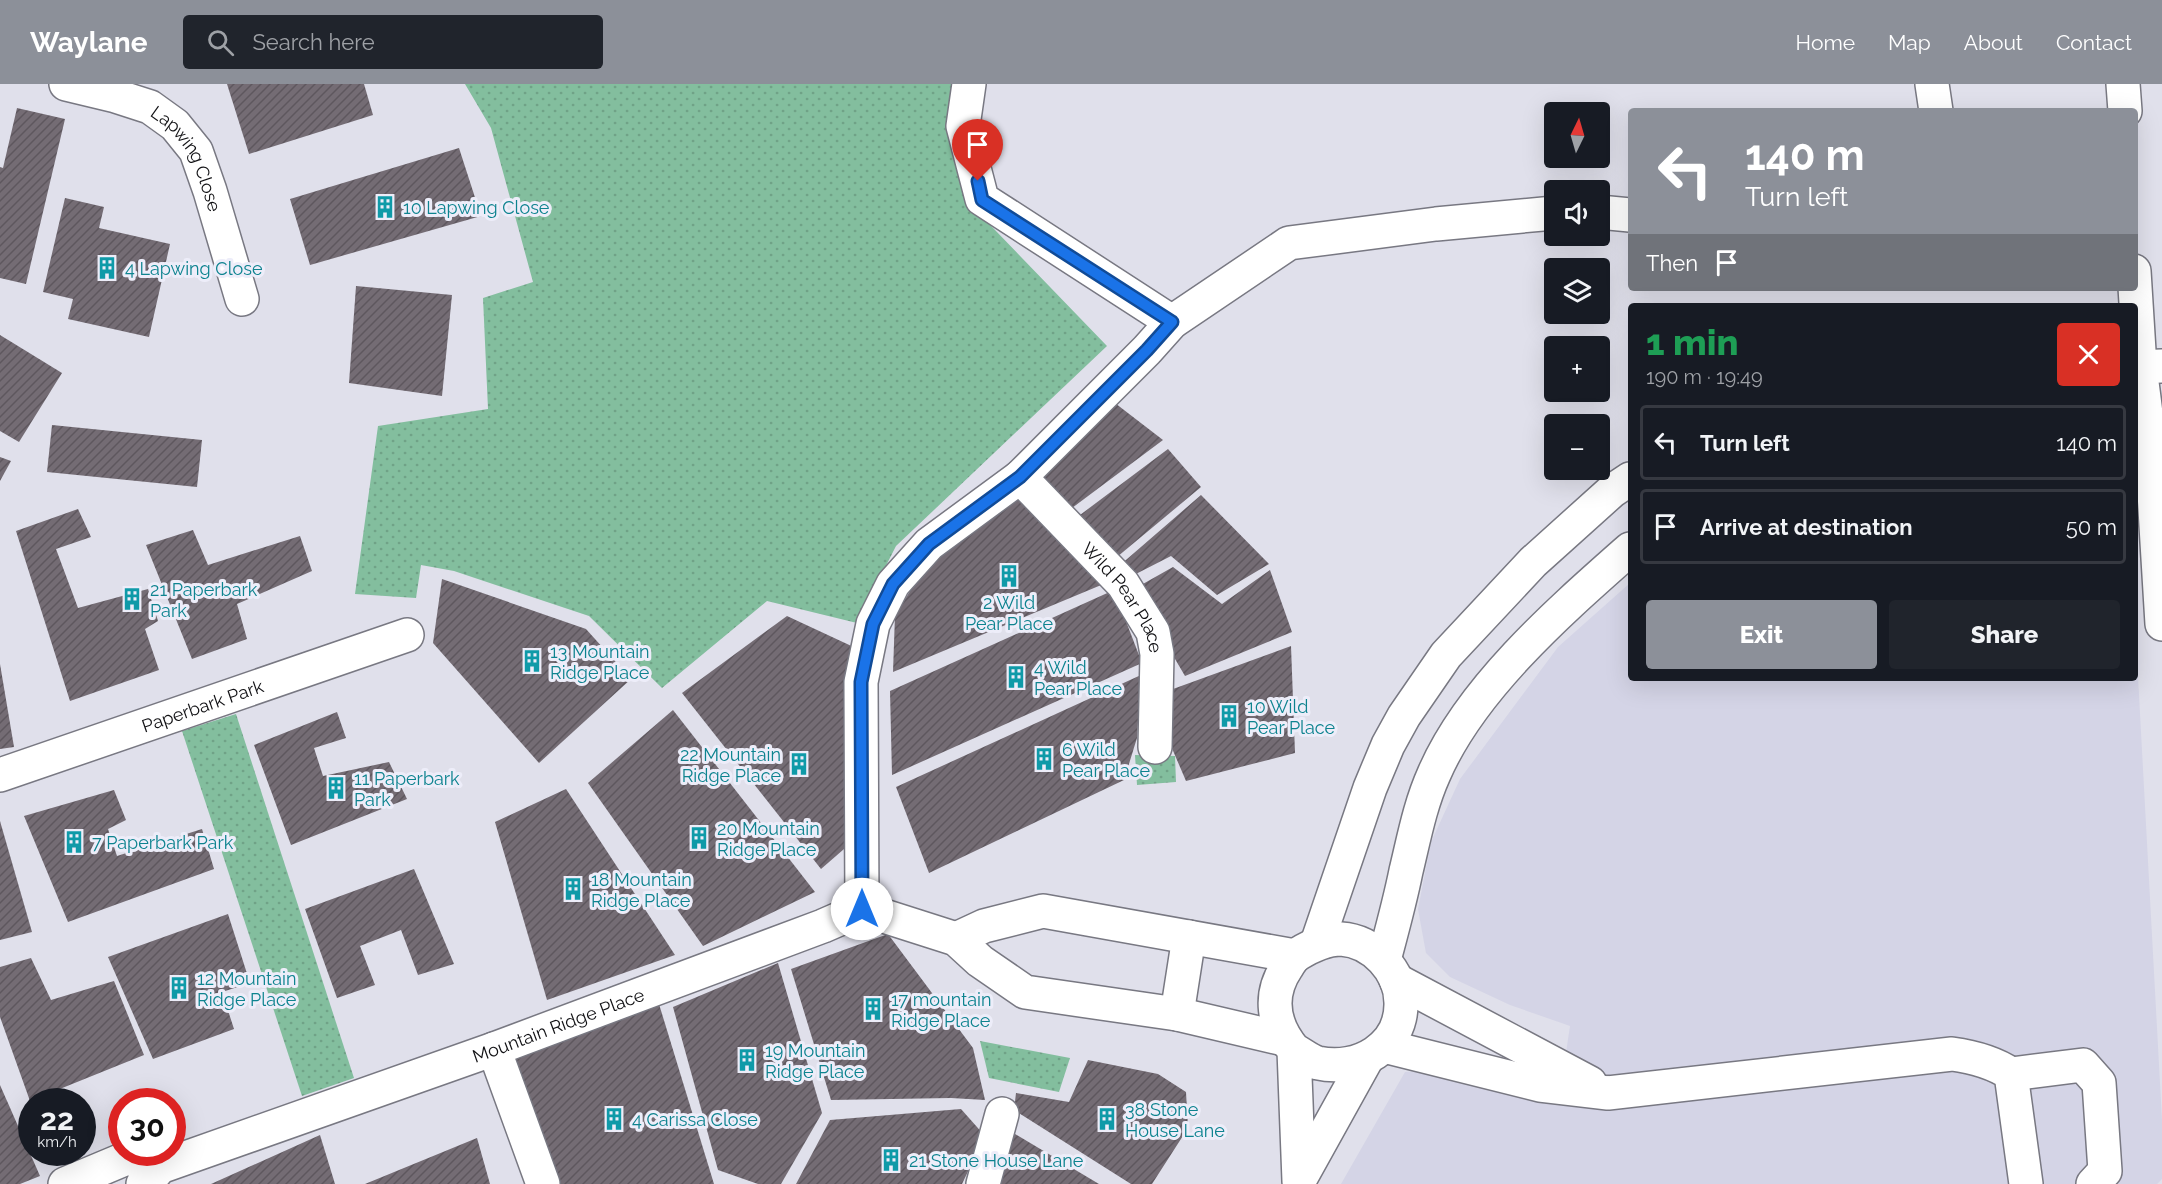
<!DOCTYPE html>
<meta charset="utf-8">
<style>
body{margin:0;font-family:Raleway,sans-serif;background:#20242c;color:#f1f3f6;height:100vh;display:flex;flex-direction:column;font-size:22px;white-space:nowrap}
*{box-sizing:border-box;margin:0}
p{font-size:20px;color:#9ea1a6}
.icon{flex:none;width:33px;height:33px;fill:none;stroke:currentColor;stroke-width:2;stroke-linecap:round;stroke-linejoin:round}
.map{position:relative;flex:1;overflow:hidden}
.side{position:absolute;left:1628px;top:219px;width:510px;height:378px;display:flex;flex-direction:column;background:#171b24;border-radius:6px;box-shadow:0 6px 24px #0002}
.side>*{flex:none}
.banner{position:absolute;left:1628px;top:24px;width:510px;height:183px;border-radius:6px;box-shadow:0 6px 24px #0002;background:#8c9099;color:#fff;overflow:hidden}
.needle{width:39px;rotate:5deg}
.fabs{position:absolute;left:1544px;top:18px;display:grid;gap:12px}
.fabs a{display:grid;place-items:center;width:66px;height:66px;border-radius:6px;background:#171b24;box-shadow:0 6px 24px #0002;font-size:30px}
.speed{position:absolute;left:18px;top:1004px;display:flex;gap:12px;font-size:30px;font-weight:700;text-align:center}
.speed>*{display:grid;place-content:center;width:78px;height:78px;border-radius:50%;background:#171b24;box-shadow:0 6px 24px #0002;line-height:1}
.speed small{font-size:15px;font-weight:400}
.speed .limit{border:9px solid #d22;background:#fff;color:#111}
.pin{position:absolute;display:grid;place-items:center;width:51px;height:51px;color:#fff;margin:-62px -26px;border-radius:50% 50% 50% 0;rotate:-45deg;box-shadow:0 0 6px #0007}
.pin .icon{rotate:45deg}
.me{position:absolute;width:66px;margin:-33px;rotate:0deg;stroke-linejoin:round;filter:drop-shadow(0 0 4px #0008)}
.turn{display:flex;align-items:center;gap:21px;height:126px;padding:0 18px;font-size:27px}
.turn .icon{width:78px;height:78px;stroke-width:2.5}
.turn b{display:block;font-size:42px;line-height:51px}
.then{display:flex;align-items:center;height:57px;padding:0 18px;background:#0003;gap:12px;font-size:22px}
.round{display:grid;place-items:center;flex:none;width:63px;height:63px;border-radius:6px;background:#20242c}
.headline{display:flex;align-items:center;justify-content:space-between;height:102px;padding:0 18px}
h1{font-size:36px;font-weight:800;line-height:45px;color:#1e9e55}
.cta{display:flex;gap:12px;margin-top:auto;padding:12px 18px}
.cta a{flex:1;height:69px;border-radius:6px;background:#8c9099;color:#fff;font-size:24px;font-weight:800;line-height:69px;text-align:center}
.cta a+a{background:#20242c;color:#f1f3f6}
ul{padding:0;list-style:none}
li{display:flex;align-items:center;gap:18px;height:75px;margin:0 12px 9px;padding:0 6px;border:3px solid #363941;border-radius:6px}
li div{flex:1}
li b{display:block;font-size:22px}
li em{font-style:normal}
header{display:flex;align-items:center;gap:36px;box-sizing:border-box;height:84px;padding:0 30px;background:#8c9099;color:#fff}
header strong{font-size:28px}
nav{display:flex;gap:33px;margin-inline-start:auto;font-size:21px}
.search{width:420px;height:54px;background:#20242c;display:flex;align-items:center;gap:15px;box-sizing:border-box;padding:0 21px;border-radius:6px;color:#9ea1a6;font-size:22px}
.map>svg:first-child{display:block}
.built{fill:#d4d4e6}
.grass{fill:url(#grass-dots)}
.building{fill:url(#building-hatch)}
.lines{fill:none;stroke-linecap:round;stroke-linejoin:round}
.minor-casing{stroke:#787882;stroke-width:36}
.major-casing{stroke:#787882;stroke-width:36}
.minor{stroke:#fff;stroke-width:33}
.major{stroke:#fff;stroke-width:33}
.route-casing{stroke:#114b97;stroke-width:15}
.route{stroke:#1a73e8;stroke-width:10}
.labels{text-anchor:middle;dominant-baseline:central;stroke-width:6;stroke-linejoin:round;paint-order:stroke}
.street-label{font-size:18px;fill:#111114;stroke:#ededf9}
.culture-label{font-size:18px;fill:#0d838f;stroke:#ededf9;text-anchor:start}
</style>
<header>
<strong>Waylane</strong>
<div class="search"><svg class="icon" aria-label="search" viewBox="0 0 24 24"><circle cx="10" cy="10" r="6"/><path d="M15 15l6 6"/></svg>Search here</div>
<nav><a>Home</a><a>Map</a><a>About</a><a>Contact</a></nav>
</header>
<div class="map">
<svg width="2162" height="1100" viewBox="0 0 2162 1100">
<defs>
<pattern id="grass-dots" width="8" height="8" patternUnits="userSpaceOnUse" patternTransform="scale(1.5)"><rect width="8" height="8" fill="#83be9e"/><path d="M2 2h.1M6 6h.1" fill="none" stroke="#70a287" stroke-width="1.8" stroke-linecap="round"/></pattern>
<pattern id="building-hatch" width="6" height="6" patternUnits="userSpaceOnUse" patternTransform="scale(1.5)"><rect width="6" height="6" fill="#746c74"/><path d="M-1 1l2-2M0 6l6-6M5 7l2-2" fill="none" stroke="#5e575e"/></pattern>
</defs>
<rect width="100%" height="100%" fill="#e0e0eb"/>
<path class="built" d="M1630,499V594H2134L2135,537L2162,1036V1095L2157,1100H1341L1405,988L1442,985L1559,1015L1570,942L1510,921L1450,893L1426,869L1418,825L1431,758L1460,695L1558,563Z"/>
<g class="grass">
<path d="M465,0H954L950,30L965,115L1107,262L896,462L857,539L767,517L662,604L589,532L454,487L421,481L416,514L355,510L378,342L488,325L483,214L533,198L491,44Z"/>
<path d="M236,630L354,994L302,1012L182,647Z"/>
<path d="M1135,671L1175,672L1176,698L1137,701Z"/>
<path d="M980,957L1070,974L1059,1008L989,994Z"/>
</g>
<g class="building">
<path d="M227,0H364L373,31L249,70Z"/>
<path d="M17,24L65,35L26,200L0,194V83L3,84Z"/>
<path d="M459,64L481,132L310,181L290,115Z"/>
<path d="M65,114L104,123L99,144L170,160L149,253L68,235L73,215L43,208Z"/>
<path d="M356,202L452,211L442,312L349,299Z"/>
<path d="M0,251L62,289L19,358L0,347Z"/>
<path d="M1111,316L1163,356L1064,430L1030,393Z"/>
<path d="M52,341L202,356L197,403L47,388Z"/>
<path d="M1168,365L1201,403L1111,478L1072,437Z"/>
<path d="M0,373L11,377L0,397Z"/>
<path d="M1021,407L1106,499L893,588L895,531L924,485Z"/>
<path d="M1201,411L1269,480L1217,511L1171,472L1130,493L1119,482Z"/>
<path d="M78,425L91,453L56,465L78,524L148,505L158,537L145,545L159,586L70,617L16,447Z"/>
<path d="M193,446L208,481L300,452L312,487L237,520L247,555L192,575L146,461Z"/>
<path d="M1173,483L1222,520L1270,486L1292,548L1185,592L1134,505Z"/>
<path d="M442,495L586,545L631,595L539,679L433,559Z"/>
<path d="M1114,506L1142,579L892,691L890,607Z"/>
<path d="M787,532L860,566L859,752L821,785L682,609Z"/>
<path d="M1291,562L1295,669L1186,697L1168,655L1162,609Z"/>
<path d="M0,580L14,663L0,665Z"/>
<path d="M1141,591L1137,654L1124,696L929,789L896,703Z"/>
<path d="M673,626L815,808L703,862L588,699Z"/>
<path d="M337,628L346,654L314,664L323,692L389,678L407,715L291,761L254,661Z"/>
<path d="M566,705L675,871L547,916L495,738Z"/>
<path d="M114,706L126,736L108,745L117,772L202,745L214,785L68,838L24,732Z"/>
<path d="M0,737L32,848L0,856Z"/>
<path d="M414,785L454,880L418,891L401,846L360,862L375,901L337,914L305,825Z"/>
<path d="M228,830L250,899L222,908L234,945L153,975L108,873Z"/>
<path d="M888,850L973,964L985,1016L951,1014L831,1016L791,885Z"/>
<path d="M31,874L51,916L114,897L144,971L30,1017L0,933V883Z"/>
<path d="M778,879L822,1029L781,1100H758L718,1086L673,923Z"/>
<path d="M659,920L714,1100H555L511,970Z"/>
<path d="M1088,976L1158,990L1186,1008L1188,1044L1152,1100H1131L1014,1026L1016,1009L1069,1018Z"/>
<path d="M0,1001L40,1092L20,1100H0Z"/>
<path d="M961,1025L985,1052L962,1100H796L830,1036Z"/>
<path d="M1010,1047L1099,1100H990Z"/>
<path d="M320,1051L335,1100H211Z"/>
<path d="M477,1054L490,1100H365Z"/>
</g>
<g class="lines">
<g class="minor-casing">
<g id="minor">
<path id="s1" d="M66,0L116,12L150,23L175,41L196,67L210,107L242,215"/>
<path d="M969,0L963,42L982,115L1172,238"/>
<path d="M1932,0L1936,27"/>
<path d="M1599,128L1630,131"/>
<path d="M2134,283L2162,282"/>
<path id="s2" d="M1020,393L1123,500L1153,548L1157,570L1155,663"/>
<path id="s3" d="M0,691L407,551"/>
<path d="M862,825L861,598L873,540L893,500L929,460L1020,393L1147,266L1172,238L1289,159L1436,140L1554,129"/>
<path d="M956,855L984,842L1043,827L1295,872"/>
<path d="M1317,859L1370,704L1388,661L1404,632L1446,571L1533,478L1612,407L1630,395"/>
<path d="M1384,876C1392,846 1400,817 1406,787C1414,754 1420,721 1434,690C1471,604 1561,526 1630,465"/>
<path d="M1396,896L1590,999"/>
<path d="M1177,930L1189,853"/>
<path d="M1384,962L1540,1001L1608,1009L1952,970C1974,973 1993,978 2011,990L2026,1100"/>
<path d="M494,965L543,1100"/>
<path d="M1294,966C1302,970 1310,977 1318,979C1358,988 1402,963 1401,919C1401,887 1373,857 1341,855C1325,855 1311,862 1298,870C1293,873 1290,878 1287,883C1268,911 1273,941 1294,966L1299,1097"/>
<path d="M2011,990L2083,981L2099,999L2105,1087L2093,1100"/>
<path d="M1300,1095L1366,976"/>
<path d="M65,1100L127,1074L160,1083"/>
<path id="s4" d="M143,1100L149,1096L160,1083L494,965L823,842L862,825L956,855L980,877L1025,908L1177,930L1284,955"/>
<path d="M983,1100L1002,1030"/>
</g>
</g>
<g class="major-casing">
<g id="major">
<path d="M2123,0L2125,27"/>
<path d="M2134,187L2140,283L2152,376L2162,540"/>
</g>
</g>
<use href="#minor" class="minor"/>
<use href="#major" class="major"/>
</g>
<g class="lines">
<g class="route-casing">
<path id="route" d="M862,825L861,598L873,540L893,500L929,460L1020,393L1147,266L1172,238L982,116L978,97"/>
</g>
<use href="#route" class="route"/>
</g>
<defs>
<g id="building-bare" transform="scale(1.8)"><path d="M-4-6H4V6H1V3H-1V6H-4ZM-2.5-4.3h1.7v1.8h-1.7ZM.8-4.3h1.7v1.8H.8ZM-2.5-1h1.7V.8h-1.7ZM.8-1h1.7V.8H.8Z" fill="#0f9aa8" stroke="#ededf9" stroke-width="2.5" paint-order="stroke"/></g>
</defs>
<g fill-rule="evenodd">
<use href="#building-bare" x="385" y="123"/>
<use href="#building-bare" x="107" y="184"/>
<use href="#building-bare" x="1009" y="492"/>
<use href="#building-bare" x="132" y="515"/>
<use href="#building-bare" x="532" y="577"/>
<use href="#building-bare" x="1016" y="593"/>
<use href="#building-bare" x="1229" y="632"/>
<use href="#building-bare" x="1044" y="675"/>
<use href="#building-bare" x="799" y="680"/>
<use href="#building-bare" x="336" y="704"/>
<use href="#building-bare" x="699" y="754"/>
<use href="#building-bare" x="74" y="758"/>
<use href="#building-bare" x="573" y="805"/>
<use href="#building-bare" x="179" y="904"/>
<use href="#building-bare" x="873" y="925"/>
<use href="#building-bare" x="747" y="976"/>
<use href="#building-bare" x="614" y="1035"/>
<use href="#building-bare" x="1107" y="1035"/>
<use href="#building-bare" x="891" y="1076"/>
</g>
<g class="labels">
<g class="street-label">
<text stroke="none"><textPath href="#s1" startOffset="153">Lapwing Close</textPath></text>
<text stroke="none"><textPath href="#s2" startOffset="160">Wild Pear Place</textPath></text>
<text stroke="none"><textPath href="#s3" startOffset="214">Paperbark Park</textPath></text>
<text stroke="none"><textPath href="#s4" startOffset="447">Mountain Ridge Place</textPath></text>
</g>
<g class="culture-label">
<text x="403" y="123">10 Lapwing Close</text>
<text x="125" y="184">4 Lapwing Close</text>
<text x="150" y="505">21 Paperbark<tspan x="150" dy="21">Park</tspan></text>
<text x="1009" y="518" text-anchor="middle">2 Wild<tspan x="1009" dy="21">Pear Place</tspan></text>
<text x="550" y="567">13 Mountain<tspan x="550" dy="21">Ridge Place</tspan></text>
<text x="1034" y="583">4 Wild<tspan x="1034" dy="21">Pear Place</tspan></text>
<text x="1247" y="622">10 Wild<tspan x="1247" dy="21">Pear Place</tspan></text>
<text x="1062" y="665">6 Wild<tspan x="1062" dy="21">Pear Place</tspan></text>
<text x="781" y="670" text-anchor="end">22 Mountain<tspan x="781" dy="21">Ridge Place</tspan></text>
<text x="354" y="694">11 Paperbark<tspan x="354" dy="21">Park</tspan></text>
<text x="717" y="744">20 Mountain<tspan x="717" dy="21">Ridge Place</tspan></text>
<text x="92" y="758">7 Paperbark Park</text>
<text x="591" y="795">18 Mountain<tspan x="591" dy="21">Ridge Place</tspan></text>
<text x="197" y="894">12 Mountain<tspan x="197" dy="21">Ridge Place</tspan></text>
<text x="891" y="915">17 mountain<tspan x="891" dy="21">Ridge Place</tspan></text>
<text x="765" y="966">19 Mountain<tspan x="765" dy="21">Ridge Place</tspan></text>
<text x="1125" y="1025">38 Stone<tspan x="1125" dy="21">House Lane</tspan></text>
<text x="632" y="1035">4 Carissa Close</text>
<text x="909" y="1076">21 Stone House Lane</text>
</g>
</g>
</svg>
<div class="fabs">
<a><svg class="needle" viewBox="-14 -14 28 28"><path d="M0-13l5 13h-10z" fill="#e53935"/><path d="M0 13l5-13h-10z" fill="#9ea1a6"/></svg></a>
<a><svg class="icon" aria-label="sound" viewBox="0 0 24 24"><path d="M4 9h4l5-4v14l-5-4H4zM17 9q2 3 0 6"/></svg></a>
<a><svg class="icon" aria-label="layers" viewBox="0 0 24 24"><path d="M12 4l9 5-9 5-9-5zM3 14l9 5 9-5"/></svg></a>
<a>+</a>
<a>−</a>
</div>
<div class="speed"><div>22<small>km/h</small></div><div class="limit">30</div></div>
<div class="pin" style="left:978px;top:97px;background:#d93025"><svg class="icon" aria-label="arrive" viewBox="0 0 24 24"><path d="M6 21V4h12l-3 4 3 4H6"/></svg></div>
<svg class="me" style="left:862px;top:825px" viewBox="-20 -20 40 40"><circle r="19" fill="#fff"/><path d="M0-13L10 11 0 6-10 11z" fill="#1a73e8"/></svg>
<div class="banner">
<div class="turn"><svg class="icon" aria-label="left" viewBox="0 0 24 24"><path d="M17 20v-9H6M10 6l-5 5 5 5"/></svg><div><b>140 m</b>Turn left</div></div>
<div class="then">Then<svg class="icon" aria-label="arrive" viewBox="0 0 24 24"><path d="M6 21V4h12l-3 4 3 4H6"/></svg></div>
</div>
<section class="side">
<div class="headline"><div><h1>1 min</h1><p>190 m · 19:49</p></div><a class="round" style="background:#d93025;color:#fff"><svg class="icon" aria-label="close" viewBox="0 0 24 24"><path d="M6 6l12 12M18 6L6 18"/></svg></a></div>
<ul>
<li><svg class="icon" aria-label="left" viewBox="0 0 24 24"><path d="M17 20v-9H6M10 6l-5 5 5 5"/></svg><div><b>Turn left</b></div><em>140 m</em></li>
<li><svg class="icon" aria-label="arrive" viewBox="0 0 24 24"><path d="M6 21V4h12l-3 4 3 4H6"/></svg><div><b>Arrive at destination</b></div><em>50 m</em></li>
</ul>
<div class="cta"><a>Exit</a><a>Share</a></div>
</section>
</div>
